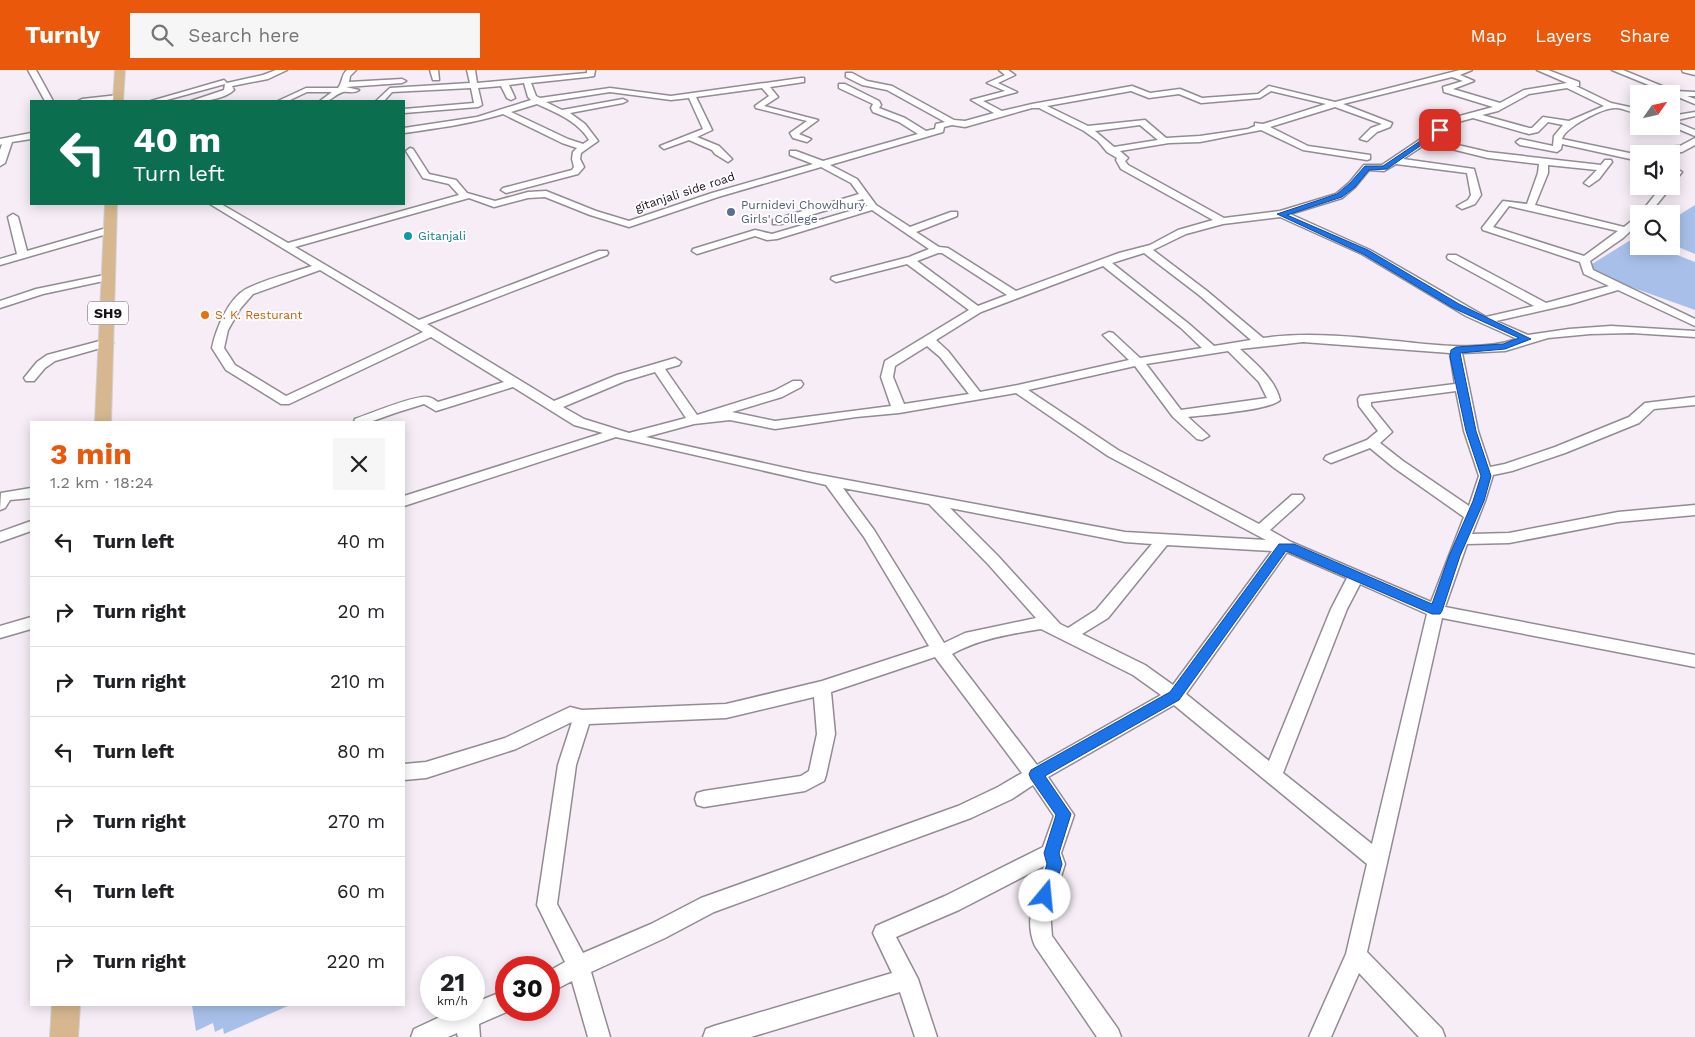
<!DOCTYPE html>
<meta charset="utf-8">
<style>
body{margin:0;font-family:"Work Sans",sans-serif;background:#f6f6f6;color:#202124;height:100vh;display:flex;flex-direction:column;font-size:19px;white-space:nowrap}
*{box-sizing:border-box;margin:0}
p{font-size:16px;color:#757577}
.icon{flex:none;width:28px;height:28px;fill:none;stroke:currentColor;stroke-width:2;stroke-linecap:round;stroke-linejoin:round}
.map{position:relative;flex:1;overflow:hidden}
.drawer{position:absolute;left:30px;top:351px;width:375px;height:585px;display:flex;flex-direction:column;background:#fff;border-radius:0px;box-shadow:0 2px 12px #0003}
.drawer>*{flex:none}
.guide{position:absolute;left:30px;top:30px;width:375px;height:105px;border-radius:0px;box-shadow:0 2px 12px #0003;background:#0b6e4f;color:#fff;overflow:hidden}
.needle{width:32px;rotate:56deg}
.tools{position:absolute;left:1630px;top:15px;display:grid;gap:10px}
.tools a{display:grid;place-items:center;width:50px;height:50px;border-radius:0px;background:#fff;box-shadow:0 2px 12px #0003;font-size:25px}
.speed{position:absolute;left:420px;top:886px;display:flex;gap:10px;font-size:25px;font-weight:700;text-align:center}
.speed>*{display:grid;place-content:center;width:65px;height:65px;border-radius:50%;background:#fff;box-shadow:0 2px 12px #0003;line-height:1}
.speed small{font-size:12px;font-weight:400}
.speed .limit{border:8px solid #d22;background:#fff;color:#111}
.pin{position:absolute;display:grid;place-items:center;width:42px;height:42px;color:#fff;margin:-21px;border-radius:10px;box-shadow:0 2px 8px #0006}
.me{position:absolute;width:55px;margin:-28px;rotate:17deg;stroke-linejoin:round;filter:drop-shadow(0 0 4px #0008)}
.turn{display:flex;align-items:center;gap:18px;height:105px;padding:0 20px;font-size:22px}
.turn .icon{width:65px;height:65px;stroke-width:2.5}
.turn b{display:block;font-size:35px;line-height:42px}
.round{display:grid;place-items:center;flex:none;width:52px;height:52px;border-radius:0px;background:#f6f6f6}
.summary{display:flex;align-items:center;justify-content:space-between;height:85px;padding:0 20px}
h1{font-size:30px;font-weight:700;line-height:38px;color:#ea580c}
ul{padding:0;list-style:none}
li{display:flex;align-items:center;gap:15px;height:70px;padding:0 20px;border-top:1px solid #e0e0e0}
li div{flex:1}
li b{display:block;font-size:19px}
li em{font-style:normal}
header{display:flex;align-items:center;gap:30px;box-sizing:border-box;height:70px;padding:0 25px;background:#ea580c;color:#fff}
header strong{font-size:24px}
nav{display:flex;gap:28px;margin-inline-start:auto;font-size:18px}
.search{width:350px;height:45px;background:#f6f6f6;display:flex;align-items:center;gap:12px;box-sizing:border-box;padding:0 18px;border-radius:0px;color:#757577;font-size:19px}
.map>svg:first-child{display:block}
.water{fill:#a8c0e9}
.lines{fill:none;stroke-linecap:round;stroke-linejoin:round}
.minor-casing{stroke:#938b93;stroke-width:3}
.major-casing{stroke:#d0d0d0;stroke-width:2}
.minor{fill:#fff;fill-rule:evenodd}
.major{fill:#d6b78f;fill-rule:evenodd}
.route{fill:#1a73e8;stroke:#114b97}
.service-dot{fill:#5c6f8a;stroke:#fffdff;stroke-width:2}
.culture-dot{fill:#0f9aa8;stroke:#fffdff;stroke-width:2}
.food-dot{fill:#e8710a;stroke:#fffdff;stroke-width:2}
.labels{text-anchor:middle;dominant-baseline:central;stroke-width:4;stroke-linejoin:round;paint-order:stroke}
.far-street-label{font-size:12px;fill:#161316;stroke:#fffdff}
.far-service-label{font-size:12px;fill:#4e5e75;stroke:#fffdff;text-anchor:start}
.far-culture-label{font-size:12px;fill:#0d838f;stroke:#fffdff;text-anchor:start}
.far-food-label{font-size:12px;fill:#c56008;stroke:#fffdff;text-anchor:start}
.shield{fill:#fffdff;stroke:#5c595c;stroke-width:1}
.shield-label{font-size:14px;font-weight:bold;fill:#161316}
</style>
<header>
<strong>Turnly</strong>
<div class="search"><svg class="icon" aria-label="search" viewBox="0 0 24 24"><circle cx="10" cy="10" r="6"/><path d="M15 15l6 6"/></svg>Search here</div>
<nav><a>Map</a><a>Layers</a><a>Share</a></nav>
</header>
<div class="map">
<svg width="1695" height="967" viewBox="0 0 1695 967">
<rect width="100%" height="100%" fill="#f6edf6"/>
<g class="water">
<path d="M1695,135V184L1671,174V150Z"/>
<path d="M1629,171H1639V176C1659,176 1676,185 1695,192V240L1603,207L1590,200L1592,194Z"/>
<path d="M192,935H290L224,964L223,958L215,962L213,953L196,961Z"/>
</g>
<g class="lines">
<g class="minor-casing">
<g id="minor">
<path d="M28,0H36L53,31H45Z"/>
<path d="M276,0H287L268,9L232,16L234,20C225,29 203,32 191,31L224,20L225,14L163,31H151L224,10L227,13L263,5Z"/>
<path d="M347,0H356L350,6L349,12L402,9L406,11L402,13L346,17L359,20C354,24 349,21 343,22C333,25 333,32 320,31L332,22H307L288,31H278L306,18H338C343,12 341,5 347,0Z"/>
<path d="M430,0H438L439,10H433Z"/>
<path d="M467,0H475L477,13L587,3V0H595L594,6L587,7L531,13L536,26L540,28L610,18L671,26L801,8H804V12L770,17L778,27L764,36L818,50L799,64L811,69L807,72L793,68L790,63L807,51L756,38L755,36L769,26L762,18L696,27L712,60L697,67L719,76L732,89L728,92L715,84L712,80L689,70L664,79L660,76L703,59L689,28L671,30L610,22L546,32L562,40L623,29L627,31L623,33L570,43L585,54L598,71L581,83L580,89L584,97L578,104L506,123L501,120L503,118L572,100L574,97L572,89L573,82L577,78L562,73L503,44C470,54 438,58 404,63V58L477,47L531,30L528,27L524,13L509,15L515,28L511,30L507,28L501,16L478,18L482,35L478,37L404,43V39L474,33L471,18L392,22L384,31H376L390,18L470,13ZM537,34C556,43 578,51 589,70L583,74L568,69L511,42Z"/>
<path d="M999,0H1008L1015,5L998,13L1017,22L983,31L1002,41L1032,34L1132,16L1150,23L1180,19L1202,28L1258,24L1269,16L1335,32L1460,0H1472L1460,5L1474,11L1453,19L1500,33L1524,20L1567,13L1537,0H1548L1579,12V16H1576L1611,33L1639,39V44C1632,43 1623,38 1616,38C1604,37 1565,57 1562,69L1639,85V91L1562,74L1561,79L1557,82L1520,75L1516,72L1520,69L1553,76L1554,66L1563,55L1548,52L1538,62L1529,64L1473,48L1458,52L1432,69L1488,82L1601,95L1605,90H1611L1612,92L1599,109L1589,116L1584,113L1597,100L1548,95V103L1535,135L1624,157L1639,145V153L1623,168L1590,191L1593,200L1695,249V256L1618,220L1571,234L1496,251L1528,265L1569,259L1611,256L1695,261V267L1632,263L1590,264L1548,268L1505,281L1462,283L1478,361L1490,397L1505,394L1555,377L1629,347L1645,333L1695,327V335L1654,339L1639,353L1565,383L1512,401L1493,405L1485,431L1472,464L1509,463L1618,442L1695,435V445L1618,452L1509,473L1467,474L1445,537L1695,585V597L1442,548L1367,882L1442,959L1445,967H1419L1359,903L1331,967H1309L1346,884L1367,794L1174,635L1048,707L1074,745L1061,783L1065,794L1050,841L1052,866L1118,959L1121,967H1097L1035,876C1023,849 1036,822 1044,796L959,840L896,867L918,909L937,967H915L900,922L751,967H703L706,959L714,956L892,903L873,863L876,856L945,826L1043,777L1054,746L1033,715L1012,729L971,748L714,842L665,868L591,902L610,967H588L572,911L549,923V901L565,892L537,835L558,695L572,652L516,679L426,708L404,710V694L426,692L505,668L570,637L582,640L726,634L822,611L929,576L864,467L826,415L616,367L404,436V426L603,363L574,355L513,317L436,341L424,334L395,343L370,352H354L355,349C369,344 415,325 427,327C431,327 435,330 438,332L504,312L431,267L289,334H281L226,300L212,278C216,259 228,229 246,219C266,209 291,203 312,196L210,134H221L288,173L459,125L449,114L423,108L406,81L410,78L413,79L429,104L456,110L467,123L495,131L528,122L546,121L596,141L629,151L712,123L813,94L790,85V81H796L823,91L918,64L899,52L873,42L871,38L873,34L839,18V14H845L879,31L881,35L879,38L905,48L926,61L935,59L936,54L945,52L887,20L862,15L846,7V3H852L867,11L892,16L954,50L965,51L994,43L971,30L1005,21L987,13L1005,5ZM1452,7L1463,11L1443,17L1444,22L1493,37L1452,48L1382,95H1364L1349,113L1336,124L1280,141L1224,148L1128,95L1125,91L1128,88L1120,81L1169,73L1200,72L1261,60L1303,80L1367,90L1370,89V85L1308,76L1270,57L1335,37L1382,54L1371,58L1360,69L1367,71L1377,62L1390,57L1392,53L1343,34ZM1567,18L1604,36L1569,51L1543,47L1532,58H1529L1482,45L1498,41L1529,24ZM1131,21L1149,28L1179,24L1201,33L1260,28L1271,21L1326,34L1263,54L1255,53V56L1248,59L1200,66L1166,68L1145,50L1088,56L1047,36ZM1032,38H1039L1084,61L1098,71L1107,82L1117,88L1116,90L1121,99L1213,150L1178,160L1150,175L1119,183L1016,221L948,178L939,177L916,162L957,146V142H951L910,157L876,135L857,109L830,95L943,62L944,57L952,55L965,57ZM1140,55L1158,70L1114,77L1095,61ZM1427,73L1488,88L1539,94L1538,103L1527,134L1503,131L1482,158L1483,160L1580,192L1584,204L1609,216L1546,233L1456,185H1448L1447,187L1448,189L1534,236L1486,247L1370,180L1290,144L1342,128L1355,117L1369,100L1384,101L1396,94L1467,103L1471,125L1468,130L1457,136L1462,139L1475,134L1481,125L1474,99L1403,89ZM821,97L851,113L859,124L773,150V154H781L863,129L867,136L772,164L755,160L693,179L692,181L697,184L755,166L767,170L777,169L872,140L929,179L909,187L832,207L831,209L836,212L907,194L969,240L885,291L881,307L891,336L775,351L732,342L782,327L801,317L803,314L801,311H793L774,321L697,345L665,299L679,295L681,292L675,288L617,305L554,331L427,254L607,185L608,183L607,181H599L419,250L295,177L469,128L494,137L528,128L545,127L590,145L629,157L718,127ZM1509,136L1618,161L1584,186L1493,157ZM1280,147L1362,184L1466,246L1517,269C1485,280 1448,276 1415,273C1364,268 1313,261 1263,268L1207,221L1153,180L1186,164L1223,154ZM938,183H942L1007,225L978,236L917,191ZM1144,183L1199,225L1251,270L1214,276L1189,254L1112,193ZM1103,196L1181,258L1202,278L1140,288L1113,263L1109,262L1103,265L1105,267L1129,290L1018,315L980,322L948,281L936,270L981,242ZM320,200L423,262L286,326L235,295L224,278L228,260L240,239L253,224ZM1303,272L1450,283L1455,314L1360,326L1358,329L1359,336L1378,361L1367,370L1326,386L1324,389L1331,393L1370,378L1393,397L1464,447L1431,532L1291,472L1270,460L1302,431L1304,428L1302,425H1292L1259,454L1118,380L1028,320L1135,296L1173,347L1197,369L1202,370L1209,366L1188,347C1205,345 1271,340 1280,330C1275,309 1255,293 1240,279ZM927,276L940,287L969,324L904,334L893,307L895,296ZM1228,281L1259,312L1267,328L1181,340L1146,294ZM655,302L686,348L629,363L584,349L563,337L625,311ZM1456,321L1464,361L1479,406L1469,436L1403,391L1380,373L1392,362L1371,336V332ZM1016,323L1108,386L1266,470L1125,462L804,402L646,367L694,354L730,350L775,359L856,347L899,343ZM843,418L929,434L988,494L1036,548L965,563L944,573L874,460ZM950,438L1125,472L1152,474L1096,540L1068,558L1060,554L998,486ZM1167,475L1272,481L1173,615L1145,595L1082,564L1108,548ZM1287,482L1347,508L1331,539L1269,691L1186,624ZM1360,514L1427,544L1372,774L1283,703L1347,539ZM1041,559L1133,605L1161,625L1037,695L952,584C979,569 1010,564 1041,559ZM935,587L1022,703L998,717L958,736L701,828L651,854L583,883L557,834L576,695L589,654L726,648L814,627L817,664L809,701L801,706L704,721L697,723L695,729L697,735L704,737L805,721L824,711L826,705L835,664L831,622Z"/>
<path d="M1612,0H1623L1674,21L1695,22V26H1687L1695,29V34Z"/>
<path d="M1682,0H1695V5L1683,2Z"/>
<path d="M118,25H121V29L101,31H78L82,29Z"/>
<path d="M1695,42V46L1673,51L1695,60V66L1671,56V46Z"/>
<path d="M31,63V69L12,72L5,93L0,96V80L2,74L0,75V69Z"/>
<path d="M1695,68V75L1682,82L1656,84L1668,77L1680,76Z"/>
<path d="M1671,96L1682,102L1674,112L1671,113Z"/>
<path d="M1671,115L1672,116L1649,144L1639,145L1662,116Z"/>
<path d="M13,144L18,147L27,181L110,157L115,160L114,162L0,195V189L17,184L8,147Z"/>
<path d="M109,204L114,207L113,209L43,224L0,238V231L36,219Z"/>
<path d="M107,269L111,271L113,273L111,275L55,291L45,298L34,311H26L24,308L37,292L47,285Z"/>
<path d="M31,418V428L10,430L5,438L0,440L1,423Z"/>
<path d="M31,451V461L0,472V462Z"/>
<path d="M31,547V559L0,568V556Z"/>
<path d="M506,920V940H511L479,954L480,967H458L457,963L448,967H411L414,959L455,940H474V933Z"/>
</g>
</g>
<g class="major-casing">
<g id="major">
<path d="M115,0H125L123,31H113Z"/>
<path d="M105,134H117L111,352H95Z"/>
<path d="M52,935H80L78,967H50Z"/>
</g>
</g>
<use href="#minor" class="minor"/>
<use href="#major" class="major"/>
</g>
<path class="route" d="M1438,59L1443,60L1387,99L1369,100L1355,117L1342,127L1287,145L1368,180L1459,234L1531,269L1505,279L1460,283L1476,361L1491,406L1484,431L1460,486L1442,541L1440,544H1432L1286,481L1179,630L1045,706L1071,744L1059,783L1062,794L1051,831L1045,833L1040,831L1037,826L1047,794L1044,783L1056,745L1031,709L1029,704L1031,700L1170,622L1279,474H1294L1432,534L1449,486L1473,431L1481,406L1466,361L1450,287L1451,280L1456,277L1503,274L1519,268L1453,238L1363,184L1277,144L1337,124L1350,113L1365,96H1383Z"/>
<circle class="service-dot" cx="731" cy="142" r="5"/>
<circle class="culture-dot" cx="408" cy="166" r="5"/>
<circle class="food-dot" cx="205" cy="245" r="5"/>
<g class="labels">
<g class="far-street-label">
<text transform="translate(685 122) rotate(-18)">gitanjali side road</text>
</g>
<g class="far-service-label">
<text x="741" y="135">Purnidevi Chowdhury<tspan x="741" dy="14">Girls' College</tspan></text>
</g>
<g class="far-culture-label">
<text x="418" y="166">Gitanjali</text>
</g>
<g class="far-food-label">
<text x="215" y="245">S. K. Resturant</text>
</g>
<rect class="shield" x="88" y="231.5" width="40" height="23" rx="4"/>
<g class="shield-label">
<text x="108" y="243">SH9</text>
</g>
</g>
</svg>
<div class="tools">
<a><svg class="needle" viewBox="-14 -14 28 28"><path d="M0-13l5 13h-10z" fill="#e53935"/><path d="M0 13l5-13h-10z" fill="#757577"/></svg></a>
<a><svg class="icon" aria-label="sound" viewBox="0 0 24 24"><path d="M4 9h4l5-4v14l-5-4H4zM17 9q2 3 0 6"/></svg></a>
<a><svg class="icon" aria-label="search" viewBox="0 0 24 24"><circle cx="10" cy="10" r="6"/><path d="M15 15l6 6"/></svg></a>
</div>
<div class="speed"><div>21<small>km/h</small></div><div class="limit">30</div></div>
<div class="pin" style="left:1440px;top:60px;background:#d93025"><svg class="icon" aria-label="arrive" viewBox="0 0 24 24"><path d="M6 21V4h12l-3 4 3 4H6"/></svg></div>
<svg class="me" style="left:1045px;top:826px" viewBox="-20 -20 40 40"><circle r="19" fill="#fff"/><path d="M0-13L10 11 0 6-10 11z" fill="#1a73e8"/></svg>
<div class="guide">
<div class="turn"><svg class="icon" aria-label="left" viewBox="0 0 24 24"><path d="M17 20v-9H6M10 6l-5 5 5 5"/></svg><div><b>40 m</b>Turn left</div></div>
</div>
<section class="drawer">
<div class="summary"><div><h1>3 min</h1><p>1.2 km · 18:24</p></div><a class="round"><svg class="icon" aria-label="close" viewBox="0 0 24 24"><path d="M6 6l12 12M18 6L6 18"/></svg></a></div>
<ul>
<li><svg class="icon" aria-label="left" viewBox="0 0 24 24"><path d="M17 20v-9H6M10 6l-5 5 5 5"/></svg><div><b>Turn left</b></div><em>40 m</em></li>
<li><svg class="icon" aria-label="right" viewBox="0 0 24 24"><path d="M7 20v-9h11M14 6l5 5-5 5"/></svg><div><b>Turn right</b></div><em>20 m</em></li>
<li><svg class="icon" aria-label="right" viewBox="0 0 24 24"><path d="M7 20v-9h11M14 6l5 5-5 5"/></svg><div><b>Turn right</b></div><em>210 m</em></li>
<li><svg class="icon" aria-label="left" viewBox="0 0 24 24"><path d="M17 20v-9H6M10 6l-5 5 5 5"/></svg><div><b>Turn left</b></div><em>80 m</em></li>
<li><svg class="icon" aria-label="right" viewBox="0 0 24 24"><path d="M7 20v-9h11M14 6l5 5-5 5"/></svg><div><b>Turn right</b></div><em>270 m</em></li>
<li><svg class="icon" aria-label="left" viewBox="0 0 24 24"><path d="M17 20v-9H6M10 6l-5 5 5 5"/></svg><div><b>Turn left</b></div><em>60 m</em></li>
<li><svg class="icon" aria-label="right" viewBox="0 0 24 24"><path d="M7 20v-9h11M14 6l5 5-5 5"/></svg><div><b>Turn right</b></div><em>220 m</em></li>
</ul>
</section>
</div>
